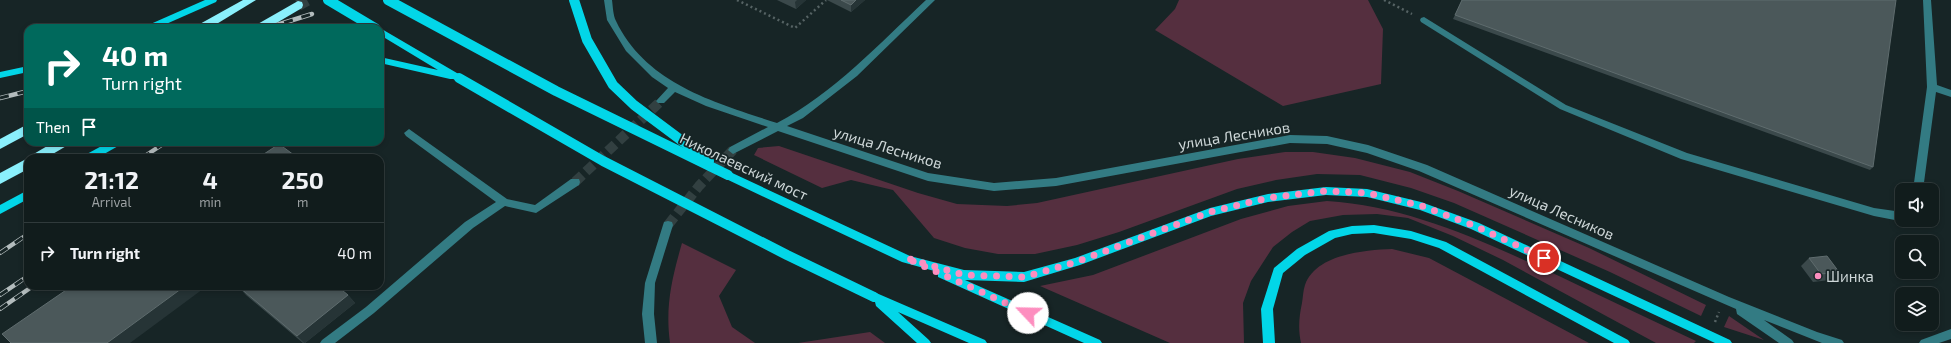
<!DOCTYPE html>
<meta charset="utf-8">
<style>
body{margin:0;font-family:"Exo 2",sans-serif;background:#1a2525;color:#f1f3f6;height:100vh;display:flex;flex-direction:column;font-size:15px;white-space:nowrap}
*{box-sizing:border-box;margin:0}
p{font-size:13px;color:#9ca1a3}
.icon{flex:none;width:22px;height:22px;fill:none;stroke:currentColor;stroke-width:2;stroke-linecap:round;stroke-linejoin:round}
.map{position:relative;flex:1;overflow:hidden}
.panel{position:absolute;left:24px;top:154px;width:360px;height:136px;display:flex;flex-direction:column;background:#111c1c;border-radius:12px;box-shadow:0 2px 6px #0003,0 0 0 1px #303a3b}
.panel>*{flex:none}
.hud{position:absolute;left:24px;top:24px;width:360px;height:122px;border-radius:12px;box-shadow:0 2px 6px #0003,0 0 0 1px #303a3b;background:#00695c;color:#fff;overflow:hidden}
.controls{position:absolute;left:1895px;top:183px;display:grid;gap:8px}
.controls a{display:grid;place-items:center;width:44px;height:44px;border-radius:8px;background:#111c1c;box-shadow:0 2px 6px #0003,0 0 0 1px #303a3b;font-size:20px}
.pin{position:absolute;display:grid;place-items:center;width:34px;height:34px;color:#fff;margin:-17px;border:2px solid #fff;border-radius:50%;box-shadow:0 1px 4px #0007}
.me{position:absolute;width:44px;margin:-22px;rotate:294deg;stroke-linejoin:round;filter:drop-shadow(0 0 3px #0008)}
.turn{display:flex;align-items:center;gap:14px;height:84px;padding:0 12px;font-size:18px}
.turn .icon{width:52px;height:52px;stroke-width:2.5}
.turn b{display:block;font-size:28px;line-height:34px}
.then{display:flex;align-items:center;height:38px;padding:0 12px;background:#0003;gap:8px;font-size:15px}
.eta{display:flex;justify-content:space-evenly;align-items:center;height:68px;text-align:center}
.eta b{font-size:24px;font-weight:700;line-height:28px}
ul{padding:0;list-style:none}
li{display:flex;align-items:center;gap:12px;height:60px;padding:0 12px;border-top:1px solid #303a3b}
li div{flex:1}
li b{display:block;font-size:15px}
li em{font-style:normal}
.map>svg:first-child{display:block}
.green{fill:#552f3f}
.lines{fill:none;stroke-linecap:round;stroke-linejoin:round}
.minor-tunnel{stroke:#324041;stroke-width:10;stroke-dasharray:10 5;stroke-linecap:butt}
.highway-tunnel{stroke:#324041;stroke-width:12;stroke-dasharray:12 6;stroke-linecap:butt}
.path{stroke:#566364;stroke-width:2.5;stroke-dasharray:2 3;stroke-linecap:butt}
.minor{fill:#337b83;fill-rule:evenodd}
.major{fill:#02d6e8;fill-rule:evenodd}
.highway{fill:#8af0fc;fill-rule:evenodd}
.rail-casing{stroke:#b3bcbd;stroke-width:4.5}
.rail{stroke:#172526;stroke-width:3;stroke-dasharray:9;stroke-linecap:butt}
.major-bridge{stroke:#02d6e8;stroke-width:10}
.wall{fill:#3b494b}
.shaded-wall{fill:#263436}
.building{fill:#4b585a;stroke:#5f6c6e}
.route{stroke:#fd8ebf;stroke-width:7;stroke-dasharray:0 12.6}
.poi-dot{fill:#fd8ebf;stroke:#172526;stroke-width:1.5}
.labels{text-anchor:middle;dominant-baseline:central;stroke-width:3.5;stroke-linejoin:round;paint-order:stroke}
.street-label{font-size:15px;fill:#ced7d8;stroke:#172526}
.poi-label{font-size:15px;fill:#ced7d8;stroke:#172526;text-anchor:start}
</style>
<div class="map">
<svg width="1951" height="343" viewBox="0 0 1951 343">
<rect width="100%" height="100%" fill="#172526"/>
<g class="green">
<path d="M1179,0H1368L1383,29L1381,84L1283,106L1155,30L1175,9Z"/>
<path d="M779,146L918,193L957,204L1007,206L1037,203L1238,159L1285,152H1313L1355,158L1410,172L1458,191L1589,248L1706,305L1701,316L1610,272L1454,203L1411,188L1360,175L1317,174L1276,180L1237,189L1119,232L1077,245L1035,254H998L965,248L934,238L893,190L851,180L822,188L754,155L758,148Z"/>
<path d="M1327,201C1409,206 1485,242 1559,276C1604,298 1650,319 1696,341L1694,343H1656L1503,260L1453,236L1408,218L1377,214L1343,215L1310,221L1292,232L1273,247L1251,281L1243,303L1244,343H1170L1040,286L1093,275L1241,219L1288,206Z"/>
<path d="M682,243L736,270L719,296L732,327L755,343H670C665,306 672,278 682,243Z"/>
<path d="M1392,249L1429,258L1589,343H1301C1298,329 1299,317 1302,303C1303,297 1303,291 1305,285C1316,254 1365,250 1392,249Z"/>
<path d="M1729,316L1764,340L1724,327Z"/>
<path d="M870,332L885,343H798Z"/>
</g>
<g class="lines">
<g class="minor-tunnel">
<path d="M575,182L661,101"/>
<path d="M668,225L699,186L733,150"/>
</g>
<path class="highway-tunnel" d="M298,5L307,0"/>
<g class="path">
<path d="M737,0L795,28L826,0"/>
<path d="M1384,0L1412,14"/>
<path d="M1715,322L1719,312"/>
</g>
<g class="minor">
<path d="M604,0H612C613,7 613,15 616,21C646,84 716,103 777,123C834,93 879,44 926,0H935L857,76L803,118L787,126L928,173L994,183L1056,178L1290,135L1327,136L1368,145L1427,165L1729,297L1817,332L1842,340L1844,343H1822L1764,320L1792,340L1794,343H1779L1737,314L1736,309L1419,171L1367,153L1327,144L1290,143L1056,186L994,191L928,181L778,131L733,154L728,150L730,147L768,127L706,106L675,92L664,103H658L656,101L668,88L652,77L626,51L607,20Z"/>
<path d="M1923,0H1931L1937,85L1951,90V97L1936,92L1923,190H1913L1927,87Z"/>
<path d="M1424,17L1566,105L1687,153L1874,208L1902,212V220H1903L1900,221L1874,216L1681,159L1560,109L1421,22L1420,20L1421,18Z"/>
<path d="M409,129L507,199L535,205L571,179H579L580,182L579,185L536,213L505,206L473,228L374,313L335,343H320L322,340L366,307L465,222L496,202L406,136L404,133Z"/>
<path d="M668,221L672,222L673,225L655,283L654,314L657,343H645L642,314L645,283L663,225L664,222Z"/>
<path d="M1951,329V339L1939,343H1919L1921,340Z"/>
</g>
<g class="major">
<path d="M205,0H217L216,2L157,28H145L146,26Z"/>
<path d="M380,28L462,76L464,78L462,80L459,81L453,79H450L380,63V57L438,70L380,35Z"/>
<path d="M28,66V72L0,78V72Z"/>
<path d="M109,142H122L120,145L97,158H84L85,155Z"/>
<path d="M728,171L910,256L964,270L1024,272L1075,258L1210,208L1268,194L1326,187L1367,189L1421,202L1479,223L1730,340L1732,343H1715L1471,229L1420,210L1367,197L1326,195L1268,202L1211,216L1080,265L1024,282L965,280L1100,340L1102,343H1084L938,277V272L902,262L724,178L723,175L724,172Z"/>
<path d="M28,190V199L0,214V205Z"/>
<path d="M1374,225L1411,231L1446,242L1628,340L1630,343H1614L1439,248L1411,239L1374,233L1352,234L1335,238L1305,255L1283,273L1273,309L1275,343H1263L1261,309L1274,268L1297,249L1329,231L1352,226Z"/>
<path d="M874,292L985,340L987,343H969L898,312L929,340L931,343H917L876,306L875,302L870,300L869,297L870,294Z"/>
</g>
<g class="highway">
<path d="M243,0H256L210,28H197L198,25Z"/>
<path d="M298,1L302,2L303,5L302,8L268,28H255L256,25Z"/>
<path d="M28,124V134L0,149V139Z"/>
<path d="M54,142H70L68,145L46,158H30L32,155Z"/>
<path d="M28,158V169L0,184V173Z"/>
</g>
<g class="rail-casing">
<g id="rail">
<path d="M267,28L312,14"/>
<path d="M0,98L28,91"/>
<path d="M142,158L166,142"/>
<path d="M202,158L205,156"/>
<path d="M0,253L28,234"/>
<path d="M0,295L28,276"/>
<path d="M0,309L33,286"/>
</g>
</g>
<use href="#rail" class="rail"/>
<g class="major-bridge">
<path d="M328,0L375,28"/>
<path d="M388,0L556,91L728,175"/>
<path d="M574,0L587,40L613,85L634,105L709,161"/>
<path d="M459,78L603,161L787,255L874,297"/>
</g>
</g>
<g class="wall">
<path d="M777,0H806L796,9Z"/>
<path d="M827,0H865L851,12Z"/>
<path d="M1462,0L1873,167L1870,170L1453,19Z"/>
<path d="M1809,258L1839,272L1830,280L1813,282L1801,266Z"/>
<path d="M239,287L348,295L355,303L305,343H303L246,295Z"/>
</g>
<g class="shaded-wall">
<path d="M797,0H806L796,9L795,2Z"/>
<path d="M856,0H865L851,12V5Z"/>
<path d="M185,286H207L130,343H107Z"/>
<path d="M348,295L355,303L305,343H304L297,336Z"/>
</g>
<g class="building">
<path d="M841,0H856L851,5Z"/>
<path d="M1462,0H1896L1873,167L1455,15Z"/>
<path d="M279,144L298,158H258Z"/>
<path d="M1827,256L1839,272L1821,274L1809,258Z"/>
<path d="M72,286H185L107,343H11L2,334Z"/>
<path d="M240,286H337L348,295L297,336L239,287Z"/>
</g>
<g class="lines">
<path class="route" d="M1028,313L906,258L964,275L1024,277L1076,262L1210,212L1268,198L1326,191L1367,193L1422,206L1475,226L1544,258"/>
</g>
<circle class="poi-dot" cx="1818" cy="276" r="4"/>
<g class="labels">
<g class="street-label">
<text transform="translate(1234 135) rotate(-9)">улица Лесников</text>
<text transform="translate(888 147) rotate(17)">улица Лесников</text>
<text transform="translate(744 166) rotate(25)">Николаевский мост</text>
<text transform="translate(1562 212) rotate(24)">улица Лесников</text>
</g>
<g class="poi-label">
<text x="1826" y="276">Шинка</text>
</g>
</g>
</svg>
<div class="controls">
<a><svg class="icon" aria-label="sound" viewBox="0 0 24 24"><path d="M4 9h4l5-4v14l-5-4H4zM17 9q2 3 0 6"/></svg></a>
<a><svg class="icon" aria-label="search" viewBox="0 0 24 24"><circle cx="10" cy="10" r="6"/><path d="M15 15l6 6"/></svg></a>
<a><svg class="icon" aria-label="layers" viewBox="0 0 24 24"><path d="M12 4l9 5-9 5-9-5zM3 14l9 5 9-5"/></svg></a>
</div>
<div class="pin" style="left:1544px;top:258px;background:#d93025"><svg class="icon" aria-label="arrive" viewBox="0 0 24 24"><path d="M6 21V4h12l-3 4 3 4H6"/></svg></div>
<svg class="me" style="left:1028px;top:313px" viewBox="-20 -20 40 40"><circle r="19" fill="#fff"/><path d="M0-13L10 11 0 6-10 11z" fill="#fd8ebf"/></svg>
<div class="hud">
<div class="turn"><svg class="icon" aria-label="right" viewBox="0 0 24 24"><path d="M7 20v-9h11M14 6l5 5-5 5"/></svg><div><b>40 m</b>Turn right</div></div>
<div class="then">Then<svg class="icon" aria-label="arrive" viewBox="0 0 24 24"><path d="M6 21V4h12l-3 4 3 4H6"/></svg></div>
</div>
<section class="panel">
<div class="eta">
<div><b>21:12</b><p>Arrival</p></div>
<div><b>4</b><p>min</p></div>
<div><b>250</b><p>m</p></div>
</div>
<ul>
<li><svg class="icon" aria-label="right" viewBox="0 0 24 24"><path d="M7 20v-9h11M14 6l5 5-5 5"/></svg><div><b>Turn right</b></div><em>40 m</em></li>
</ul>
</section>
</div>
